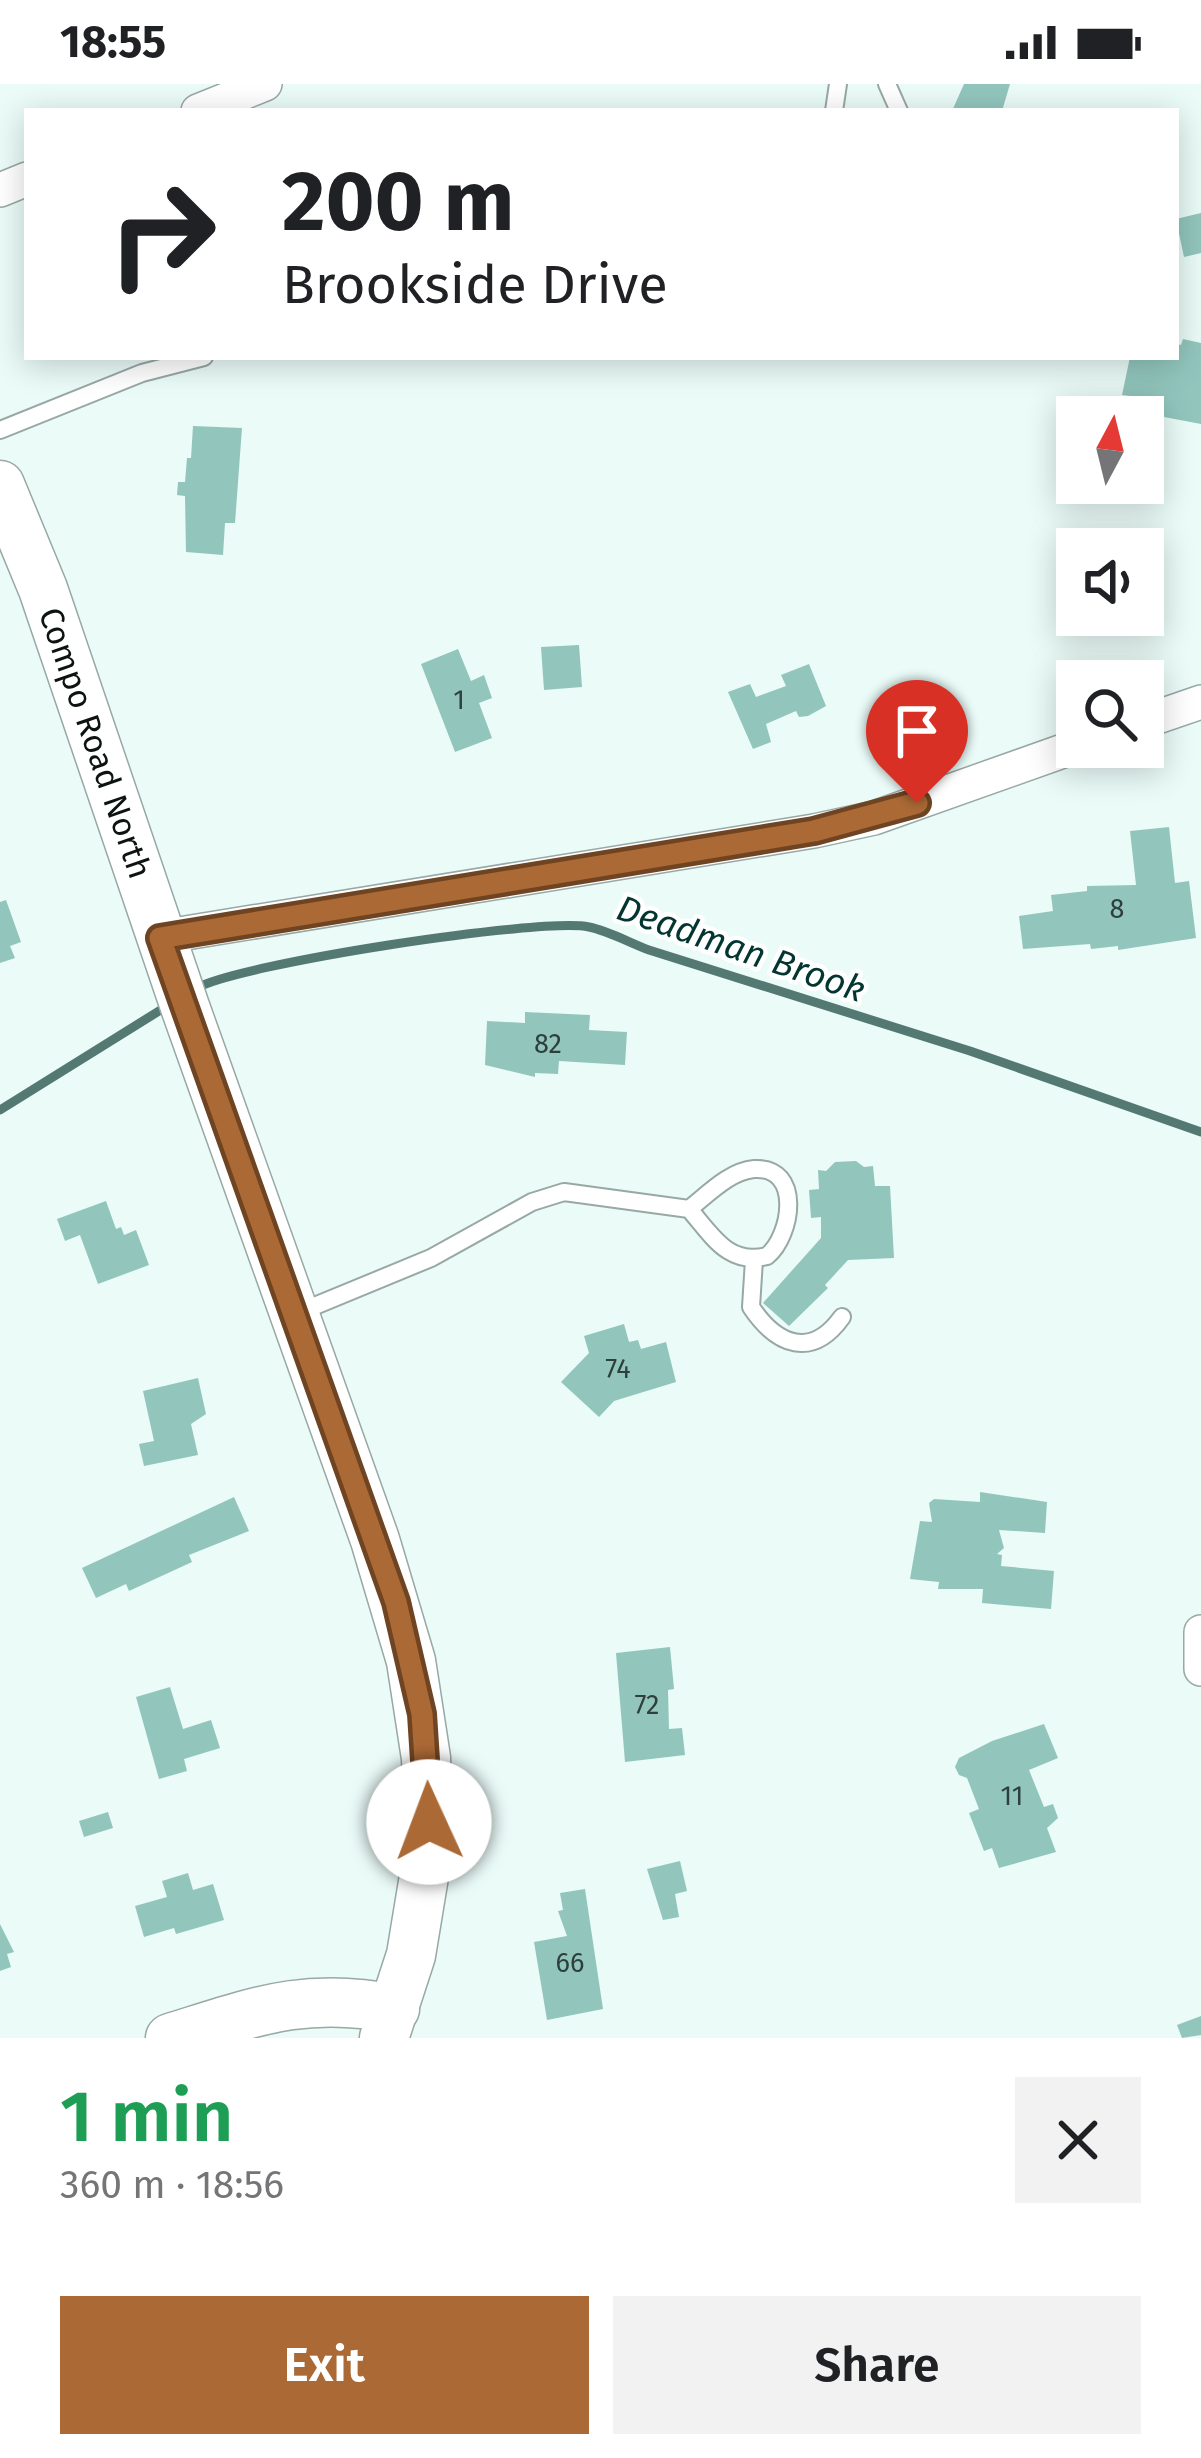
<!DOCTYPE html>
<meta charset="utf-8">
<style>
body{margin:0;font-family:"Fira Sans",sans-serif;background:#f2f2f2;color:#202124;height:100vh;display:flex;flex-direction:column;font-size:45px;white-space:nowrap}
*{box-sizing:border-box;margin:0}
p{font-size:39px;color:#757577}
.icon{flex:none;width:66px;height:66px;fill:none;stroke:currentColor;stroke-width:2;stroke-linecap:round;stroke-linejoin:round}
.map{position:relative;height:1954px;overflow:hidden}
.side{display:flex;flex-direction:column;background:#fff;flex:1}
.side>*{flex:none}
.guide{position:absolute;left:24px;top:24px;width:1155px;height:252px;border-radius:0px;box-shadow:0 6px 30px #0003;background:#fff;color:#202124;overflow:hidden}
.needle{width:78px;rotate:7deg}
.buttons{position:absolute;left:1056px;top:312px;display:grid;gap:24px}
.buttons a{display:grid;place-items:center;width:108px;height:108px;border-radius:0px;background:#fff;box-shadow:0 6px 30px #0003;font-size:60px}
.pin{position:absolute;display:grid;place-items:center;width:102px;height:102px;color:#fff;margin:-123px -51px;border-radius:50% 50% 50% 0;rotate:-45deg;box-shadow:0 0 12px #0007}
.pin .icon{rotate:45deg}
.me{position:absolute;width:132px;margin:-66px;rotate:358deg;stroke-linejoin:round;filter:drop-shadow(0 0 9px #0008)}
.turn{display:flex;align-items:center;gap:42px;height:252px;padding:0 60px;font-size:54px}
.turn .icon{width:156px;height:156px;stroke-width:2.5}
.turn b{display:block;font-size:84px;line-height:102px}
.round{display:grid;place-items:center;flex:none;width:126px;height:126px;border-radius:0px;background:#f2f2f2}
.head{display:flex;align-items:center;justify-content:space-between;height:204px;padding:0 60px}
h1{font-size:72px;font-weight:600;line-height:90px;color:#1e9e55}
.action{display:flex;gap:24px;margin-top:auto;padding:24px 60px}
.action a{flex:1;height:138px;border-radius:0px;background:#ab6935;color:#fff;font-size:48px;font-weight:600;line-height:138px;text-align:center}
.action a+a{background:#f2f2f2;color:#202124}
.status{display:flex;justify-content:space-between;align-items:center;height:84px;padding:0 60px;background:#fff;direction:ltr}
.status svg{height:33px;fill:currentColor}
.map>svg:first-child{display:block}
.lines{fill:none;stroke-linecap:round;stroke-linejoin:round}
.stream{stroke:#547973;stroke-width:9}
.building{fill:#92c6bd}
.service-casing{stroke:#97a8a5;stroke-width:20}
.minor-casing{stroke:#97a8a5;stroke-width:36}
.secondary-casing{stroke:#97a8a5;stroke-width:51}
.service{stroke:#fff;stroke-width:16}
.minor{stroke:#fff;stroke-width:33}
.secondary{stroke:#fff;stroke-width:48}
.route-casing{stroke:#6f4422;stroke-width:30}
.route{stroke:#ab6935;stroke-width:21}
.labels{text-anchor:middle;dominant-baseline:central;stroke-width:9;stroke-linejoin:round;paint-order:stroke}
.number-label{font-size:27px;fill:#2e403d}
.street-label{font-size:33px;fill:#0d1312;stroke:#fff}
.water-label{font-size:36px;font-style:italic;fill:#033630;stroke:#fff}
</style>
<div class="status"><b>18:55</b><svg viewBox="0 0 49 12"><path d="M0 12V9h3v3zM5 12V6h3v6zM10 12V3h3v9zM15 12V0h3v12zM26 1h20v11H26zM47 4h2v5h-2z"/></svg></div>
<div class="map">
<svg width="1201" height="1954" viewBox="0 0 1201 1954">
<rect width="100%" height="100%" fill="#eafbf8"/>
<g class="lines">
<g class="stream">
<path d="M197,904C238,880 541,833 589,843C609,847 630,859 649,866L970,967L1201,1048"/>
<path d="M0,1026L167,922"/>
</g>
</g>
<g class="building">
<path d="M964,0H1010L1002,27H952Z"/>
<path d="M1201,129V169L1184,173L1176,135Z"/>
<path d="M1183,255L1201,259V340L1127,326L1130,312L1122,311L1130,273H1176V260L1181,261Z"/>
<path d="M193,342L242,344L235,439H225L223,471L186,468L185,412L177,411L178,398H185L187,374H191Z"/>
<path d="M579,561L582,603L544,606L541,563Z"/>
<path d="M458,565L471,597L484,591L492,614L479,619L492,654L455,668L421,580Z"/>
<path d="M809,580L826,622L808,632L799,633L796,627L766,640L771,658L753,665L728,608L750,600L756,613L786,602L781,591Z"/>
<path d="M1169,743L1175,799L1189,797L1196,854L1118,866V862L1091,865L1090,860L1023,865L1019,832L1053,827L1051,811L1087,807V802L1136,801L1130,747Z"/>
<path d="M6,816L21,858L10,862L15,874L0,879V818Z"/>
<path d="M525,928L590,931L589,946L627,948L625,981L559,977L558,990L535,989V993L485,981L487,937L525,939Z"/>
<path d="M856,1077L864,1083L873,1082L875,1102H890L894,1174L848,1176L825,1201L828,1204L789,1242L763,1219L821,1154V1133L811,1134L809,1106L819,1105L818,1086L826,1087L835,1078Z"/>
<path d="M106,1117L116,1145L121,1143L124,1151L136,1146L149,1181L98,1200L80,1151L65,1157L57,1135Z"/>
<path d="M624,1240L629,1258L638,1256L641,1265L666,1258L676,1298L614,1317L599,1333L561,1298L589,1269L584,1252Z"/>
<path d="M198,1294L206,1330L191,1340L198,1371L144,1382L139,1360L154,1357L143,1307Z"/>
<path d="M980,1408L1047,1418L1045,1449L999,1446L1004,1464L997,1470L1002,1471L1001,1482L1054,1487L1051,1525L982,1519L983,1505H938L939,1498L910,1495L920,1437L932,1438L929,1419L934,1415L980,1418Z"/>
<path d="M234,1413L249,1447L189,1471L192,1478L129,1507L126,1500L96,1514L82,1484Z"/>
<path d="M670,1563L674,1605L668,1606L669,1645L682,1644L685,1671L625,1678L616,1569Z"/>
<path d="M170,1603L183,1645L211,1636L220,1664L184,1675L187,1687L159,1695L136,1613Z"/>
<path d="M1044,1640L1058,1674L1029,1686L1044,1723L1053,1720L1058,1734L1047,1744L1056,1768L999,1784L992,1764L984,1767L969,1729L979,1725L967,1694L959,1691L955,1683L959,1674L992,1657Z"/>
<path d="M108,1728L113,1744L84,1753L79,1737Z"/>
<path d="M680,1777L687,1807L675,1810L679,1833L663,1836L647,1785Z"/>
<path d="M188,1789L193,1806L213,1800L224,1836L176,1850L174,1844L144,1853L135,1822L167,1813L162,1797Z"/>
<path d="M585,1805L603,1925L547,1936L534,1858L567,1852L558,1827L563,1826L560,1809Z"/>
<path d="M0,1840L14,1868L7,1870L11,1883L0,1887Z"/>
<path d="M1201,1932V1951L1182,1954L1177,1941Z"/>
</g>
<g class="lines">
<g class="service-casing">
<g id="service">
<path d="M887,0L899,27"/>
<path d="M834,27L838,0"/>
<path d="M0,346L142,289L204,273"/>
<path d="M754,1176L751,1223C777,1262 812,1275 842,1233"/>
<path d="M300,1228L431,1174L532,1118L564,1108L689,1125C708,1110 730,1087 754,1085C803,1082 792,1152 767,1172C728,1182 712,1151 689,1125"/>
</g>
</g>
<g class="minor-casing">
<g id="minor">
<path d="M198,27L265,0"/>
<path d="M0,106L27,95"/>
<path d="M1143,638L1201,618"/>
<path d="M161,853L814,747L874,734L1077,662"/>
<path d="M1201,1548V1585"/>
</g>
</g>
<g class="secondary-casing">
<g id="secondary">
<path d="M0,401L43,505L185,923L375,1456L411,1577L426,1674L429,1762L411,1871L384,1954"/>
<path d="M170,1954C254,1928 305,1907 395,1925"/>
</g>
</g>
<use href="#service" class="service"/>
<use href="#minor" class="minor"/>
<use href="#secondary" class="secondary"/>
</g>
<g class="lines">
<g class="route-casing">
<path id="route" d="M429,1738L422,1630L396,1518L160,854L814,747L917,719"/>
</g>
<use href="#route" class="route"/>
</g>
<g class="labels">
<g class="number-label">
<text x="459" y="616">1</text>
<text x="1117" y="825">8</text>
<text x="548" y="960">82</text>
<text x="618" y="1285">74</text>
<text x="647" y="1621">72</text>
<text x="1012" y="1712">11</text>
<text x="570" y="1879">66</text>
</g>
<g class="street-label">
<text transform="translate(95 659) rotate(71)">Compo Road North</text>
</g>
<g class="water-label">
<text transform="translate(741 865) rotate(19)">Deadman Brook</text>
</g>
</g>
</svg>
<div class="buttons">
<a><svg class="needle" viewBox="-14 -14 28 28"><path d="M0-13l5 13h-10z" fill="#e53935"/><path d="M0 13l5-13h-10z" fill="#757577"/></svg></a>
<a><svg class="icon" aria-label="sound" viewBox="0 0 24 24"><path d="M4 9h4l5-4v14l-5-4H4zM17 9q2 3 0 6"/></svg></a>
<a><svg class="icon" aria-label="search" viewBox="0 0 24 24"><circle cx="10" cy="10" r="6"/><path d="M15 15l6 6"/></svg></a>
</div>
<div class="pin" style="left:917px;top:719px;background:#d93025"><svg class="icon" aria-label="arrive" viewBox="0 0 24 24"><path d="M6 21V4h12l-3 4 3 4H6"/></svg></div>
<svg class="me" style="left:429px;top:1738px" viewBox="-20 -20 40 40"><circle r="19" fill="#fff"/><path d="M0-13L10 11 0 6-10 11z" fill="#ab6935"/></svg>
<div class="guide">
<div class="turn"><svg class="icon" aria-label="right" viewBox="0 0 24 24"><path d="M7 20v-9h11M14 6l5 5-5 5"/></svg><div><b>200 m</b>Brookside Drive</div></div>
</div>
</div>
<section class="side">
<div class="head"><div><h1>1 min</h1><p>360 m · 18:56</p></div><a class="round"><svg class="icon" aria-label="close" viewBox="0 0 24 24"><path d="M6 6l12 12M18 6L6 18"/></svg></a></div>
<div class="action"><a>Exit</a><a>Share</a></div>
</section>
